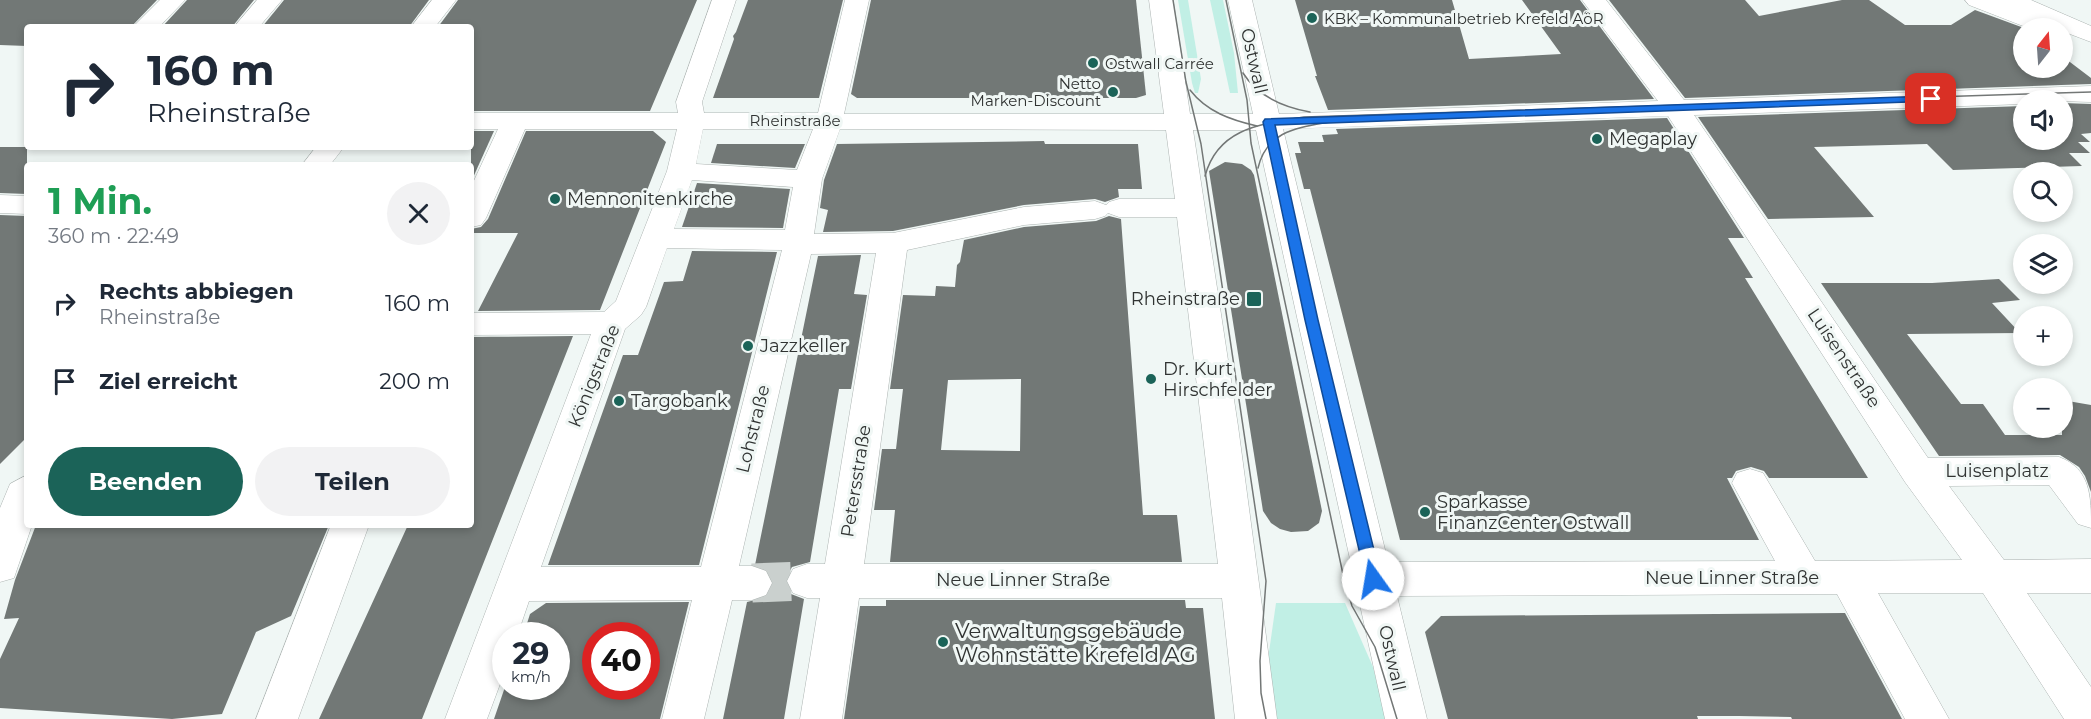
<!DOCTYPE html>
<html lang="de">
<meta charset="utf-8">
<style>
body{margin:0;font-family:Montserrat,sans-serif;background:#f2f2f3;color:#1f2937;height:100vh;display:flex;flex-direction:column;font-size:22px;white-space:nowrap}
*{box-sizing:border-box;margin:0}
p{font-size:20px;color:#747a83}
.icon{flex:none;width:33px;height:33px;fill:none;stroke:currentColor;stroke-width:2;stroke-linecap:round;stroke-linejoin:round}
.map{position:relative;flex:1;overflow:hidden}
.sheet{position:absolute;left:24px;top:162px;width:450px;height:366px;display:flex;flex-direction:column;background:#fff;border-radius:6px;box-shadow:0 3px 9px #0003}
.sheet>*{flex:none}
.banner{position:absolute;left:24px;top:24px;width:450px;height:126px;border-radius:6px;box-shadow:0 3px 9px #0003;background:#fff;color:#1f2937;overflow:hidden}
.needle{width:39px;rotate:17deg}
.tools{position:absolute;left:2013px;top:18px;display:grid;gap:12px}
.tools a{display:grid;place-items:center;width:60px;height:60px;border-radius:50%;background:#fff;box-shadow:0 3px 9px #0003;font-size:30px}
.speed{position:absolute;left:492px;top:622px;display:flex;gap:12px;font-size:30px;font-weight:700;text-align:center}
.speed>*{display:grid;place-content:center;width:78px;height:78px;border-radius:50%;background:#fff;box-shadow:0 3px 9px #0003;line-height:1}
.speed small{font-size:15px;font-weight:400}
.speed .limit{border:9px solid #d22;background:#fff;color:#111}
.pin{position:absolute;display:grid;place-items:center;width:51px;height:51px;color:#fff;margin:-26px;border-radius:12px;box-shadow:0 3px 9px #0006}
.me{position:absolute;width:66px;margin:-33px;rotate:347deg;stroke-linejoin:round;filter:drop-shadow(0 0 4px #0008)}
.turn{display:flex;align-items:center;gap:21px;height:126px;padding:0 24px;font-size:27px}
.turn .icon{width:78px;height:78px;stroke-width:2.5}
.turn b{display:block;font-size:42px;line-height:51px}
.round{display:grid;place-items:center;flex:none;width:63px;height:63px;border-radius:32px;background:#f2f2f3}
.overview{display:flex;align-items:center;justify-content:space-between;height:102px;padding:0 24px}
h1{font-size:36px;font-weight:700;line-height:45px;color:#1e9e55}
.cta{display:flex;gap:12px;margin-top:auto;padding:12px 24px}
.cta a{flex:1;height:69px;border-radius:36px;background:#1b6358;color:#fff;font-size:24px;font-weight:700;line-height:69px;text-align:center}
.cta a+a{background:#f2f2f3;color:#1f2937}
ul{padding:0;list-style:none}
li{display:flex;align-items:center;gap:18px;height:78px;padding:0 24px}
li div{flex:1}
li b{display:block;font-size:22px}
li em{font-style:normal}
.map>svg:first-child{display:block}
.green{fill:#c1efe5}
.building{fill:#727876;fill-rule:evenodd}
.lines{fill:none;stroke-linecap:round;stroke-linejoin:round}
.minor-tunnel{stroke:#cad0ce;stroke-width:39;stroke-dasharray:39 20;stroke-linecap:butt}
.minor-casing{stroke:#adb4b2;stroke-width:1}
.minor{fill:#fff;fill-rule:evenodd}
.tram{stroke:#737776;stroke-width:1.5}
.route{fill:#1a73e8;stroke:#114b97;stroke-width:1.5}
.poi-dot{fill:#1b6358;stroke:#f0f7f5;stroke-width:2}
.labels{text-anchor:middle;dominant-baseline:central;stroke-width:6;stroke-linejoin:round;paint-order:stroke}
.far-poi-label{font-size:15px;fill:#303332;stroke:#f0f7f5;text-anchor:start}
.far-street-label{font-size:15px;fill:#303332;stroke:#f0f7f5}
.street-label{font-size:18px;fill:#303332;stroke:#f0f7f5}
.poi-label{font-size:18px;fill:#303332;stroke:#f0f7f5;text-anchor:start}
.near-poi-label{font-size:21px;fill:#303332;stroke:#f0f7f5;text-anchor:start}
</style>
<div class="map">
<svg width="2091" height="719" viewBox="0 0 2091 719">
<rect width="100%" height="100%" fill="#f0f7f5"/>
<g class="green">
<path d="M1178,0H1188L1201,79L1198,93H1195L1192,83Z"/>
<path d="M1210,0H1223L1234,53L1238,93H1230Z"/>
<path d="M1276,603H1345L1373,667L1386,719H1274L1268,659Z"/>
</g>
<g class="building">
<path d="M0,0H157L131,27H27V46L0,45Z"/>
<path d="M187,0H254L232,27H162Z"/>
<path d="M284,0H429L409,27H262Z"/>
<path d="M458,0H697L650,111H471V27H438Z"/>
<path d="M748,0H843L819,98H713L734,39L733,36L736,32Z"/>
<path d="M871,0H1136L1146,95L1136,98H857L851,94Z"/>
<path d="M1295,0H1452L1469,59L1561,54L1522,0H1580L1654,99L1328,110L1315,76H1317Z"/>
<path d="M1609,0H1745L1759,16L1842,0H1869L1905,25H1951L1975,10L2024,28V68H2062V56L2091,78V84L1685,98Z"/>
<path d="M2062,103L2091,104V133L2081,134L2090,142H2078L2090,153H2069L2082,166L1953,170L1927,144L1814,147L1874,217L1768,219L1698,117L2024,106V140H2062Z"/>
<path d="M1667,118L1744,238H1728L1753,278H1745L1868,478H1769L1764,471L1751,467L1736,471L1732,478H1727L1759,540H1400L1310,189H1304L1295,153H1301L1298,142H1324L1322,135L1338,134L1336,129Z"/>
<path d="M471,131H494L471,182Z"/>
<path d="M526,131H653L666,142L600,310L478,311L518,233H471V229L481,227L488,219Z"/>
<path d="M1044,141L1045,144H1138L1142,189H1118L1119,197L1105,202L1095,199L1024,205L893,231L823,232L828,210L820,208L824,180L837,144Z"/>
<path d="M717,144H805L795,168L711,163Z"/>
<path d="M0,147H27V194L0,193Z"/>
<path d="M1225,162L1242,164L1251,170L1254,175L1322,511L1319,523L1308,531L1291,532L1280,529L1271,523L1263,511L1209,171Z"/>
<path d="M697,183L790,189L783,228L682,227Z"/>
<path d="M0,215L27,216V437L0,464Z"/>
<path d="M1109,216L1121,219L1143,515H1177L1182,562H890L895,510H874L882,449H896L903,389H890L903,295L935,296L936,286L955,287L957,265L960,262L964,240L1024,227L1096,221ZM1021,379L1020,451L941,450L948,380Z"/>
<path d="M692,251L777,252L699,565H548L623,355H638L664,282L683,281Z"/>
<path d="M861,255L854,294L867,295L851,389H839L810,562L792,567L785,580L791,594L804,599L784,719H723L747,602L767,597L774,584L768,570L755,565L818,256Z"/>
<path d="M1999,279L2020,300L1992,303L2020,333L1907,334L1961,404H1983L2005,435H2062V400L2091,405V492L2085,476L2079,467L2060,455L1939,456L1821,283H1932Z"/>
<path d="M573,336L422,719H319L408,525H471V337Z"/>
<path d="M36,525H329L291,616L256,632L222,714L172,719L0,708V659L19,618L4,619L15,580Z"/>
<path d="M886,600H1185L1186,608H1203L1215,719H844L860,606H886Z"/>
<path d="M689,602L660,719H494L505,687H556V636H523L530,614L546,603ZM596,636H646V687H596Z"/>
<path d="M1845,613L1902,719H1792L1791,717L1739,716H1697L1698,719H1448L1425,632L1441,616Z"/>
</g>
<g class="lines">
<path class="minor-tunnel" d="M752,583L807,581"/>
<g class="minor-casing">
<g id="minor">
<path d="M160,0H185L159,27H133Z"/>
<path d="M257,0H282L259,27H234Z"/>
<path d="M432,0H456L435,27H411Z"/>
<path d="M712,0H736L702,102L704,113H818L845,0H869L844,114H1164L1149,0H1173L1190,114H1253L1228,0H1252L1279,114L1658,101L1582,0H1606L1684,100L2091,86V102L2024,100V104L1694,115L1928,458L2059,457C2091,469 2091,497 2091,528L2078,524L2049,485L1949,486L2004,560L2091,559V593H2027L2091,687V719H2064L1983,593H1878L1949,719H1905L1837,594L1397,596L1427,719H1385L1256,130H1193L1238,426L1277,719H1235L1222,598H859L842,719H800L820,598H807L793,593L787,581L793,569L807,564H825L876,253L811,254L739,566H752L766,571L772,583L766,595L752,600H732L704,719H662L692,600L529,601L517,636H506V668L487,719H445L591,334L471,335V313L604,312L616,301L667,171L677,129H525L486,218L481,225L471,227V187L498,129H471V113H678L676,102ZM1668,116L1905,482L1962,560L1815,561L1763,473L1750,469L1737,473L1732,483L1775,561L1388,562L1283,129ZM703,129H813L797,170L696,164ZM840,129L1166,130L1175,199H1119L1109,202L1106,205L1095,201L1024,207L893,233L814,234L822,179ZM692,180L793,187L785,230L674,229ZM1108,213L1119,217H1177L1218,564H864L907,250L1024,225L1095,219L1105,216ZM667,248L782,250L701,567H541L625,329L641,315L646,307Z"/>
<path d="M1965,0H2031L2091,26V42L2062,31V28L2042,22L2039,26L2031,28L2023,26L1969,5Z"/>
<path d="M316,147H344L330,165H302Z"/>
<path d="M0,195L27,196V214L0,213Z"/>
<path d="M27,475V525H32L14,578L0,582V508L10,484Z"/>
<path d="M331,525H369L298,719H256Z"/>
</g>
</g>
<use href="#minor" class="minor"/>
<g class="tram">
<path d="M1173,0L1186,82L1201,144L1266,581L1260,661L1261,693L1266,719"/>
<path d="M1226,0L1247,100L1251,143L1344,579L1352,606L1375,647L1397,719"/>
<path d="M1243,73C1258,97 1283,107 1310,112"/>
<path d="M1190,90C1207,112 1231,120 1257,126"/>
<path d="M1258,168C1267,131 1296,128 1329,122"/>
<path d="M1205,176C1218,128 1261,124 1304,117L2091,92"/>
</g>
</g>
<path class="route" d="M1931,96L1935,97V101L1275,125L1318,320L1381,579L1378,584L1373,586L1367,584L1305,320L1263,122L1265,119Z"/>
<g class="poi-dot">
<circle cx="1312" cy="18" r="6"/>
<circle cx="1093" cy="63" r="6"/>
<circle cx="1113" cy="92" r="6"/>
<circle cx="1597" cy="139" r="6"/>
<circle cx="555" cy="199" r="6"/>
<rect x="1246" y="291" width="16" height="16" rx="3"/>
<circle cx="748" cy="346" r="6"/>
<circle cx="1151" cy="379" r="6"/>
<circle cx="619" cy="401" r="6"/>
<circle cx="1425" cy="512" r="6"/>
<circle cx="943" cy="642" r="6"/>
</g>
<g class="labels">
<g class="far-poi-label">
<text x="1324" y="18">KBK – Kommunalbetrieb Krefeld AöR</text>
<text x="1105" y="63">Ostwall Carrée</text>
<text x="1101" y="83" text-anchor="end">Netto<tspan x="1101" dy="17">Marken-Discount</tspan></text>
</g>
<g class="far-street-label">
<text x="795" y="120">Rheinstraße</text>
</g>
<g class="street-label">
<text transform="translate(1254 61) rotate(77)">Ostwall</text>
<text transform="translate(1844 358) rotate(56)">Luisenstraße</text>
<text transform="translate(594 376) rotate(-68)">Königstraße</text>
<text transform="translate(753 429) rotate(-76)">Lohstraße</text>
<text x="1997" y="471">Luisenplatz</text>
<text transform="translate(856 481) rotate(-81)">Petersstraße</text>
<text x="1732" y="578">Neue Linner Straße</text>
<text x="1023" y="580">Neue Linner Straße</text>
<text transform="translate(1392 658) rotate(77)">Ostwall</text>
</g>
<g class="poi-label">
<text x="1609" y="139">Megaplay</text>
<text x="567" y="199">Mennonitenkirche</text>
<text x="1240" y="299" text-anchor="end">Rheinstraße</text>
<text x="760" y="346">Jazzkeller</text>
<text x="1163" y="369">Dr. Kurt<tspan x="1163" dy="21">Hirschfelder</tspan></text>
<text x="631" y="401">Targobank</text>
<text x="1437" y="502">Sparkasse<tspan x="1437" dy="21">FinanzCenter Ostwall</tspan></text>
</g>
<g class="near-poi-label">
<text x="955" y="630">Verwaltungsgebäude<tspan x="955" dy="24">Wohnstätte Krefeld AG</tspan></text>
</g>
</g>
</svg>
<div class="tools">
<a><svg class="needle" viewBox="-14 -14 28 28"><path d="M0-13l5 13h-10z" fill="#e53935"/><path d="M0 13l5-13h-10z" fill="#747a83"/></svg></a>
<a><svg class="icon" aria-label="sound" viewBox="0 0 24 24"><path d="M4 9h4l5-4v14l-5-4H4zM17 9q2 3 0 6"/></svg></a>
<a><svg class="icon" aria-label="search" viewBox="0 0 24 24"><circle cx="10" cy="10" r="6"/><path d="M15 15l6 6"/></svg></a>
<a><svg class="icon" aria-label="layers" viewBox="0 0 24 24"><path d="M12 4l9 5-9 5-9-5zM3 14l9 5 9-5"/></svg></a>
<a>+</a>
<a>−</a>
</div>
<div class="speed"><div>29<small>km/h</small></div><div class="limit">40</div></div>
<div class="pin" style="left:1931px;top:99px;background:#d93025"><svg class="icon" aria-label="arrive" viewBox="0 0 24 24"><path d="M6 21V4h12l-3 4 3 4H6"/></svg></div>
<svg class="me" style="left:1373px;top:579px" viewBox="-20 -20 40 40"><circle r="19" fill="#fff"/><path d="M0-13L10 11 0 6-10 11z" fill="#1a73e8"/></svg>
<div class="banner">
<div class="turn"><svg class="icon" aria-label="right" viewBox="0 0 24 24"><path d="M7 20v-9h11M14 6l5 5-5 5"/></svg><div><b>160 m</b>Rheinstraße</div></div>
</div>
<section class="sheet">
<div class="overview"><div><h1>1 Min.</h1><p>360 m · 22:49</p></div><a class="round"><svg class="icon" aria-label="close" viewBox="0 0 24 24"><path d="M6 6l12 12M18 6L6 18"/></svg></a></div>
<ul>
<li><svg class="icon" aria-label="right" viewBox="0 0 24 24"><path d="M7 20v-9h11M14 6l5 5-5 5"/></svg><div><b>Rechts abbiegen</b><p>Rheinstraße</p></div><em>160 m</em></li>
<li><svg class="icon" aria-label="arrive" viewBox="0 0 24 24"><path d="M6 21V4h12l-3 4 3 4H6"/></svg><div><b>Ziel erreicht</b></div><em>200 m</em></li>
</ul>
<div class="cta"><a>Beenden</a><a>Teilen</a></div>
</section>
</div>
